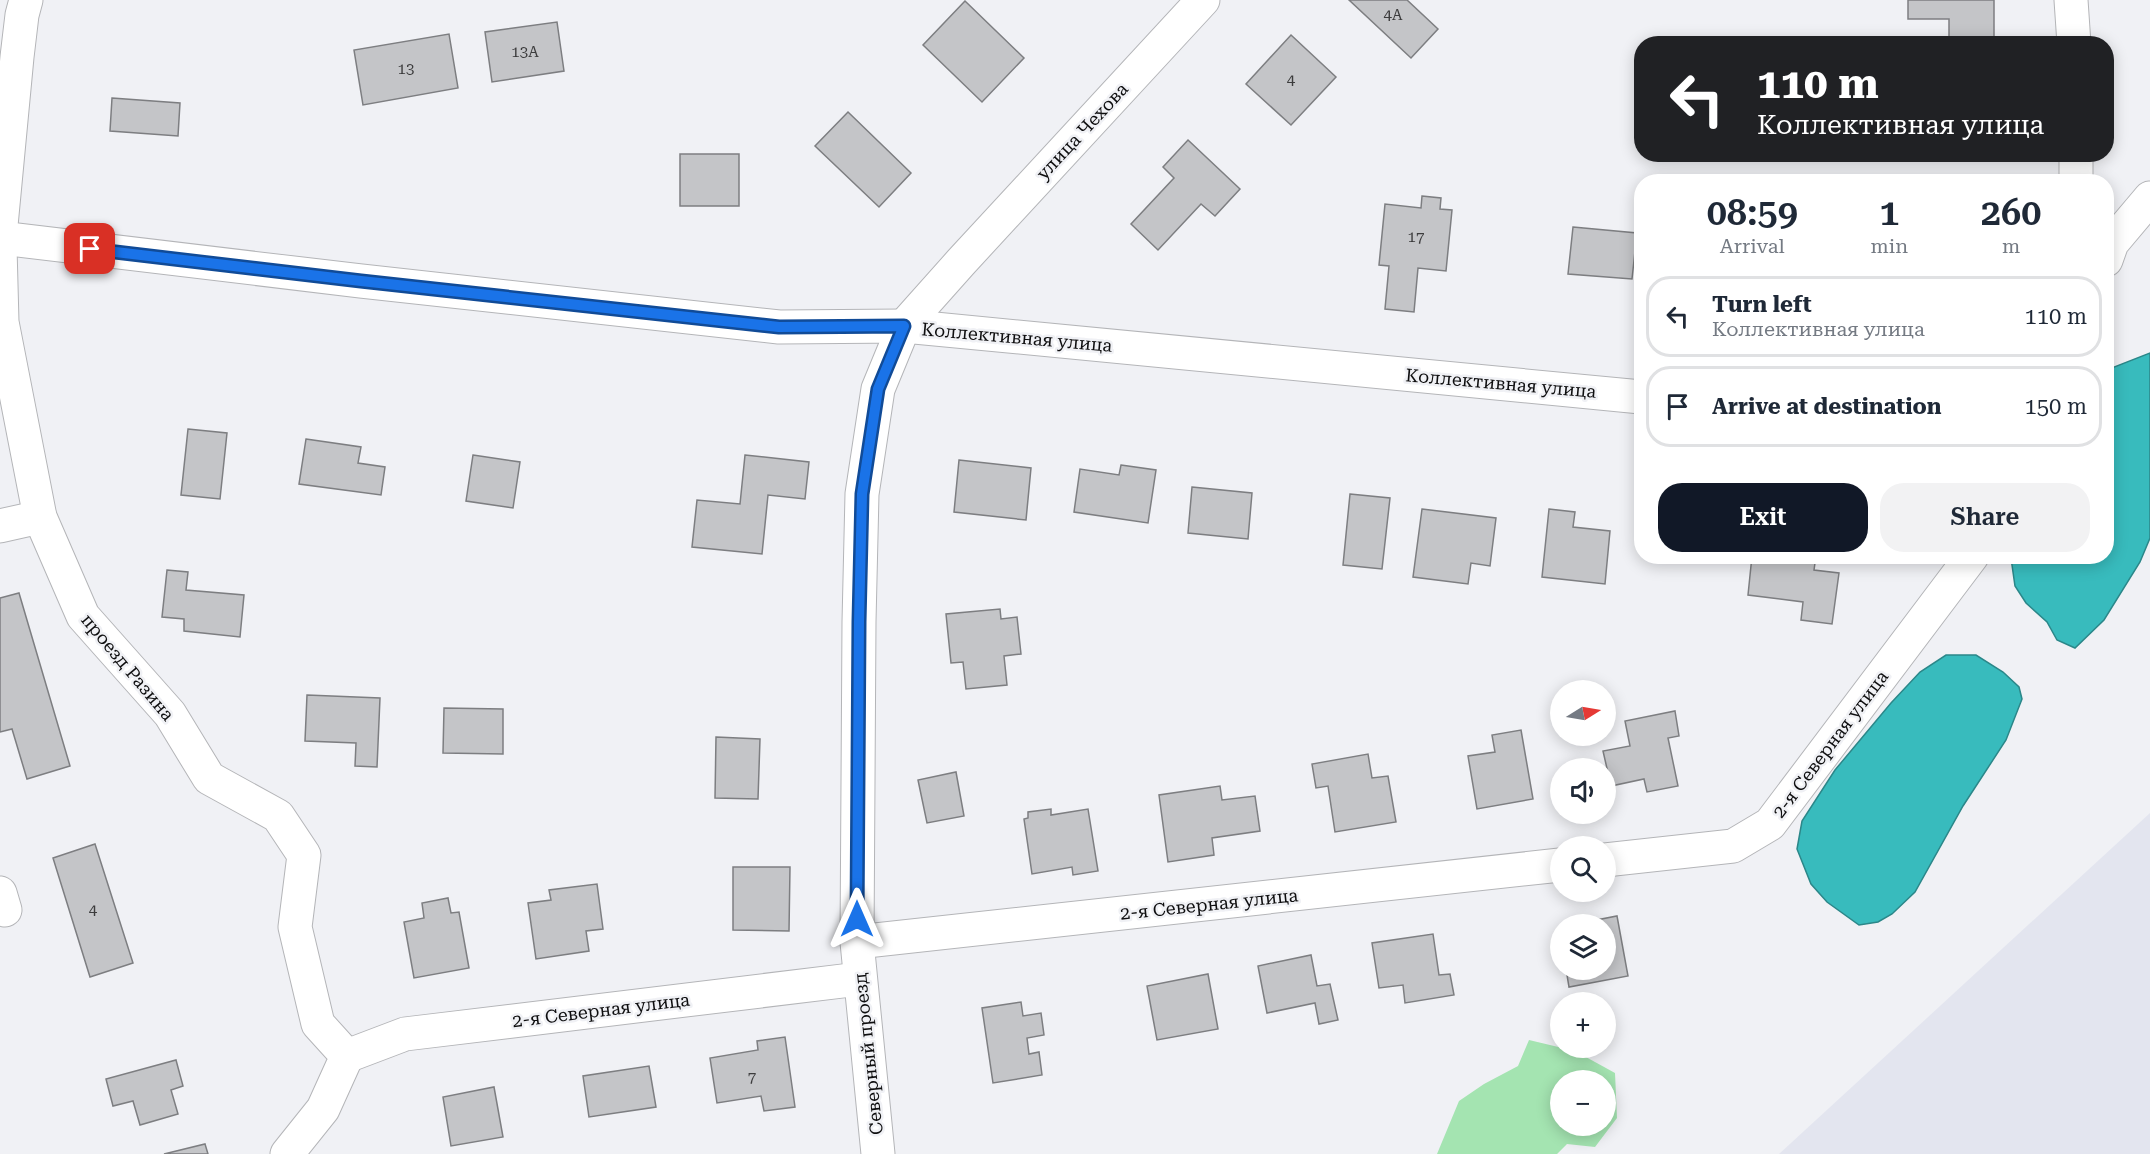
<!DOCTYPE html>
<meta charset="utf-8">
<style>
body{margin:0;font-family:"Roboto Serif",serif;background:#f2f2f3;color:#1f2937;height:100vh;display:flex;flex-direction:column;font-size:22px;white-space:nowrap}
*{box-sizing:border-box;margin:0}
p{font-size:20px;color:#747a83}
.icon{flex:none;width:33px;height:33px;fill:none;stroke:currentColor;stroke-width:2;stroke-linecap:round;stroke-linejoin:round}
.map{position:relative;flex:1;overflow:hidden}
.details{position:absolute;left:1634px;top:174px;width:480px;height:390px;display:flex;flex-direction:column;background:#fff;border-radius:24px;box-shadow:0 3px 15px #0003}
.details>*{flex:none}
.banner{position:absolute;left:1634px;top:36px;width:480px;height:126px;border-radius:24px;box-shadow:0 3px 15px #0003;background:#202124;color:#fff;overflow:hidden}
.needle{width:39px;rotate:79deg}
.tools{position:absolute;left:1550px;top:680px;display:grid;gap:12px}
.tools a{display:grid;place-items:center;width:66px;height:66px;border-radius:50%;background:#fff;box-shadow:0 3px 15px #0003;font-size:30px}
.pin{position:absolute;display:grid;place-items:center;width:51px;height:51px;color:#fff;margin:-26px;border-radius:12px;box-shadow:0 3px 9px #0006}
.me{position:absolute;width:66px;margin:-33px;rotate:0deg;stroke-linejoin:round;filter:drop-shadow(0 0 4px #0008)}
.turn{display:flex;align-items:center;gap:21px;height:126px;padding:0 24px;font-size:27px}
.turn .icon{width:78px;height:78px;stroke-width:2.5}
.turn b{display:block;font-size:42px;line-height:51px}
.eta{display:flex;justify-content:space-evenly;align-items:center;height:102px;text-align:center}
.eta b{font-size:36px;font-weight:600;line-height:42px}
.cta{display:flex;gap:12px;margin-top:auto;padding:12px 24px}
.cta a{flex:1;height:69px;border-radius:24px;background:#111827;color:#fff;font-size:24px;font-weight:600;line-height:69px;text-align:center}
.cta a+a{background:#f2f2f3;color:#1f2937}
ul{padding:0;list-style:none}
li{display:flex;align-items:center;gap:18px;height:81px;margin:0 12px 9px;padding:0 12px;border:3px solid #e0e1e3;border-radius:24px}
li div{flex:1}
li b{display:block;font-size:22px}
li em{font-style:normal}
.map>svg:first-child{display:block}
.built{fill:#e3e5ef}
.green{fill:#a4e4b1;fill-rule:evenodd}
.water{fill:#38bbbd;stroke:#2b8789;stroke-width:1.5}
.building{fill:#c4c5c8;stroke:#7d7e81;stroke-width:1.5}
.lines{fill:none;stroke-linecap:round;stroke-linejoin:round}
.minor-casing{stroke:#b4b5b8;stroke-width:35}
.minor{stroke:#fff;stroke-width:33}
.route-casing{stroke:#114b97;stroke-width:15}
.route{stroke:#1a73e8;stroke-width:10}
.labels{text-anchor:middle;dominant-baseline:central;stroke-width:5;stroke-linejoin:round;paint-order:stroke}
.number-label{font-size:15px;fill:#3c3c3d}
.street-label{font-size:18px;fill:#0e0e0f;stroke:#f0f1f5}
</style>
<div class="map">
<svg width="2150" height="1154" viewBox="0 0 2150 1154">
<rect width="100%" height="100%" fill="#f0f1f5"/>
<path class="built" d="M2150,813V1154H1779Z"/>
<path class="green" d="M1529,1040L1575,1051L1615,1073L1617,1118L1595,1147L1567,1144L1557,1154H1437L1459,1101L1484,1084L1518,1066ZM1560,1080H1605V1125H1560Z"/>
<g class="water">
<path d="M2150,353V538L2140,562L2104,620L2075,648L2057,640L2047,622L2026,603L2015,586L2011,558V556H2106V373L2109,369Z"/>
<path d="M1946,655H1976L2003,672L2019,687L2022,699L2006,740L1963,806L1915,892L1892,914L1878,922L1859,925L1827,902L1811,884L1797,849L1802,821L1835,770L1891,703L1920,672Z"/>
</g>
<g class="building">
<path d="M1349,0H1407L1438,29L1411,58Z"/>
<path d="M1908,0H1994V44H1949V19H1908Z"/>
<path d="M965,1L1024,58L982,102L923,45Z"/>
<path d="M557,22L564,71L492,82L485,32Z"/>
<path d="M449,34L458,88L363,105L354,50Z"/>
<path d="M1291,35L1336,77L1291,125L1246,84Z"/>
<path d="M112,98L180,103L178,136L110,131Z"/>
<path d="M848,112L911,173L879,207L815,146Z"/>
<path d="M1188,140L1240,189L1215,216L1201,204L1158,250L1131,224L1174,178L1163,167Z"/>
<rect x="680" y="154" width="59" height="52"/>
<path d="M1422,196L1441,198L1440,209L1452,210L1446,271L1418,268L1414,312L1385,309L1389,266L1379,265L1385,204L1421,208Z"/>
<path d="M1573,227L1637,233L1632,279L1568,274Z"/>
<path d="M188,429L227,433L220,499L181,495Z"/>
<path d="M306,439L361,447L358,463L385,467L381,495L299,484Z"/>
<path d="M473,455L520,462L513,508L466,501Z"/>
<path d="M745,455L809,462L805,499L768,495L762,554L692,547L697,500L740,504Z"/>
<path d="M959,460L1031,468L1026,520L954,512Z"/>
<path d="M1121,465L1156,470L1148,523L1074,512L1080,469L1119,475Z"/>
<path d="M1192,487L1252,493L1248,539L1188,533Z"/>
<path d="M1350,494L1390,498L1382,569L1343,565Z"/>
<path d="M1422,509L1496,518L1490,566L1471,563L1468,584L1413,577Z"/>
<path d="M1549,509L1575,512L1573,527L1610,531L1605,584L1542,577Z"/>
<path d="M1752,556H1816L1814,570L1839,573L1832,624L1801,620L1803,602L1748,595Z"/>
<path d="M167,570L188,572L186,590L244,595L240,637L184,631V619L162,617Z"/>
<path d="M19,593L70,766L27,779L12,729L0,732V598Z"/>
<path d="M1000,609L1001,619L1017,617L1021,654L1004,656L1007,685L966,689L963,662L951,663L946,614Z"/>
<path d="M307,695L380,698L377,767L355,766L356,743L305,741Z"/>
<path d="M444,708L503,709V754L443,753Z"/>
<path d="M1675,711L1679,736L1668,738L1678,786L1647,792L1644,779L1611,786L1603,751L1630,746L1625,721Z"/>
<path d="M1521,730L1533,799L1477,809L1468,756L1495,752L1492,735Z"/>
<path d="M716,737L760,739L758,799L715,798Z"/>
<path d="M1368,754L1372,778L1388,776L1396,822L1335,832L1328,786L1316,788L1312,764Z"/>
<path d="M956,772L964,816L927,823L918,780Z"/>
<path d="M1220,786L1222,800L1255,796L1260,831L1212,838L1214,855L1168,862L1159,795Z"/>
<path d="M1051,809V815L1088,809L1098,871L1073,875L1072,867L1032,874L1024,819L1028,818V812Z"/>
<path d="M95,844L133,963L90,977L53,858Z"/>
<path d="M733,867H790L789,931L733,930Z"/>
<path d="M597,884L603,929L586,931L589,951L536,959L528,903L551,900L549,890Z"/>
<path d="M448,898L451,913L459,912L469,968L414,978L404,922L424,918L422,903Z"/>
<path d="M1617,916L1628,976L1569,987L1566,969H1605V924H1576Z"/>
<path d="M1433,934L1439,975L1450,974L1454,995L1405,1003L1403,985L1379,988L1372,943Z"/>
<path d="M1311,955L1317,986L1330,984L1338,1020L1319,1024L1315,1003L1267,1013L1258,966Z"/>
<path d="M1208,974L1218,1029L1157,1040L1147,986Z"/>
<path d="M1021,1002L1023,1016L1041,1013L1044,1035L1027,1038L1029,1054L1039,1052L1042,1075L993,1083L982,1008Z"/>
<path d="M785,1037L795,1107L764,1111L761,1096L717,1103L710,1058L758,1050L757,1041Z"/>
<path d="M176,1060L183,1086L171,1090L178,1114L140,1125L133,1101L113,1106L106,1079Z"/>
<path d="M649,1066L656,1107L589,1117L583,1076Z"/>
<path d="M494,1087L503,1137L451,1146L443,1097Z"/>
<path d="M205,1144L208,1154H164Z"/>
</g>
<g class="lines">
<g class="minor-casing">
<g id="minor">
<path d="M2071,0L2074,44"/>
<path d="M2076,154V182"/>
<path d="M0,236L17,57L22,15L26,0"/>
<path d="M0,238L361,281L779,327L904,326L1641,397"/>
<path d="M0,247L2,322L40,517L83,616L170,714L209,778L278,816L304,855L295,927L318,1024L347,1056L323,1109L287,1154"/>
<path d="M2106,260L2112,243L2150,198"/>
<path d="M0,526L40,517"/>
<path d="M1605,860L1733,846L1770,824L1972,556"/>
<path d="M0,893L5,910"/>
<path d="M857,942L1560,865"/>
<path d="M347,1056L405,1034L859,979"/>
<path d="M878,1154L857,942L859,622L862,494L878,389L904,326L961,262L1203,0"/>
</g>
</g>
<use href="#minor" class="minor"/>
</g>
<g class="lines">
<g class="route-casing">
<path id="route" d="M90,249L361,281L779,327L904,326L878,389L862,494L859,622L857,919"/>
</g>
<use href="#route" class="route"/>
</g>
<g class="labels">
<g class="number-label">
<text x="1393" y="15">4А</text>
<text x="525" y="52">13А</text>
<text x="406" y="69">13</text>
<text x="1291" y="80">4</text>
<text x="1416" y="237">17</text>
<text x="93" y="910">4</text>
<text x="752" y="1077">7</text>
</g>
<g class="street-label">
<text transform="translate(1082 131) rotate(-47)">улица Чехова</text>
<text transform="translate(1017 337) rotate(5)">Коллективная улица</text>
<text transform="translate(1501 383) rotate(5)">Коллективная улица</text>
<text transform="translate(128 667) rotate(50)">проезд Разина</text>
<text transform="translate(1830 744) rotate(-53)">2-я Северная улица</text>
<text transform="translate(1209 904) rotate(-6)">2-я Северная улица</text>
<text transform="translate(601 1010) rotate(-7)">2-я Северная улица</text>
<text transform="translate(868 1054) rotate(-96)">Северный проезд</text>
</g>
</g>
</svg>
<div class="tools">
<a><svg class="needle" viewBox="-14 -14 28 28"><path d="M0-13l5 13h-10z" fill="#e53935"/><path d="M0 13l5-13h-10z" fill="#747a83"/></svg></a>
<a><svg class="icon" aria-label="sound" viewBox="0 0 24 24"><path d="M4 9h4l5-4v14l-5-4H4zM17 9q2 3 0 6"/></svg></a>
<a><svg class="icon" aria-label="search" viewBox="0 0 24 24"><circle cx="10" cy="10" r="6"/><path d="M15 15l6 6"/></svg></a>
<a><svg class="icon" aria-label="layers" viewBox="0 0 24 24"><path d="M12 4l9 5-9 5-9-5zM3 14l9 5 9-5"/></svg></a>
<a>+</a>
<a>−</a>
</div>
<div class="pin" style="left:90px;top:249px;background:#d93025"><svg class="icon" aria-label="arrive" viewBox="0 0 24 24"><path d="M6 21V4h12l-3 4 3 4H6"/></svg></div>
<svg class="me" style="left:857px;top:919px" viewBox="-20 -20 40 40"><path d="M0-17L14 15 0 8-14 15z" fill="#1a73e8" stroke="#fff" stroke-width="4"/></svg>
<div class="banner">
<div class="turn"><svg class="icon" aria-label="left" viewBox="0 0 24 24"><path d="M17 20v-9H6M10 6l-5 5 5 5"/></svg><div><b>110 m</b>Коллективная улица</div></div>
</div>
<section class="details">
<div class="eta">
<div><b>08:59</b><p>Arrival</p></div>
<div><b>1</b><p>min</p></div>
<div><b>260</b><p>m</p></div>
</div>
<ul>
<li><svg class="icon" aria-label="left" viewBox="0 0 24 24"><path d="M17 20v-9H6M10 6l-5 5 5 5"/></svg><div><b>Turn left</b><p>Коллективная улица</p></div><em>110 m</em></li>
<li><svg class="icon" aria-label="arrive" viewBox="0 0 24 24"><path d="M6 21V4h12l-3 4 3 4H6"/></svg><div><b>Arrive at destination</b></div><em>150 m</em></li>
</ul>
<div class="cta"><a>Exit</a><a>Share</a></div>
</section>
</div>
